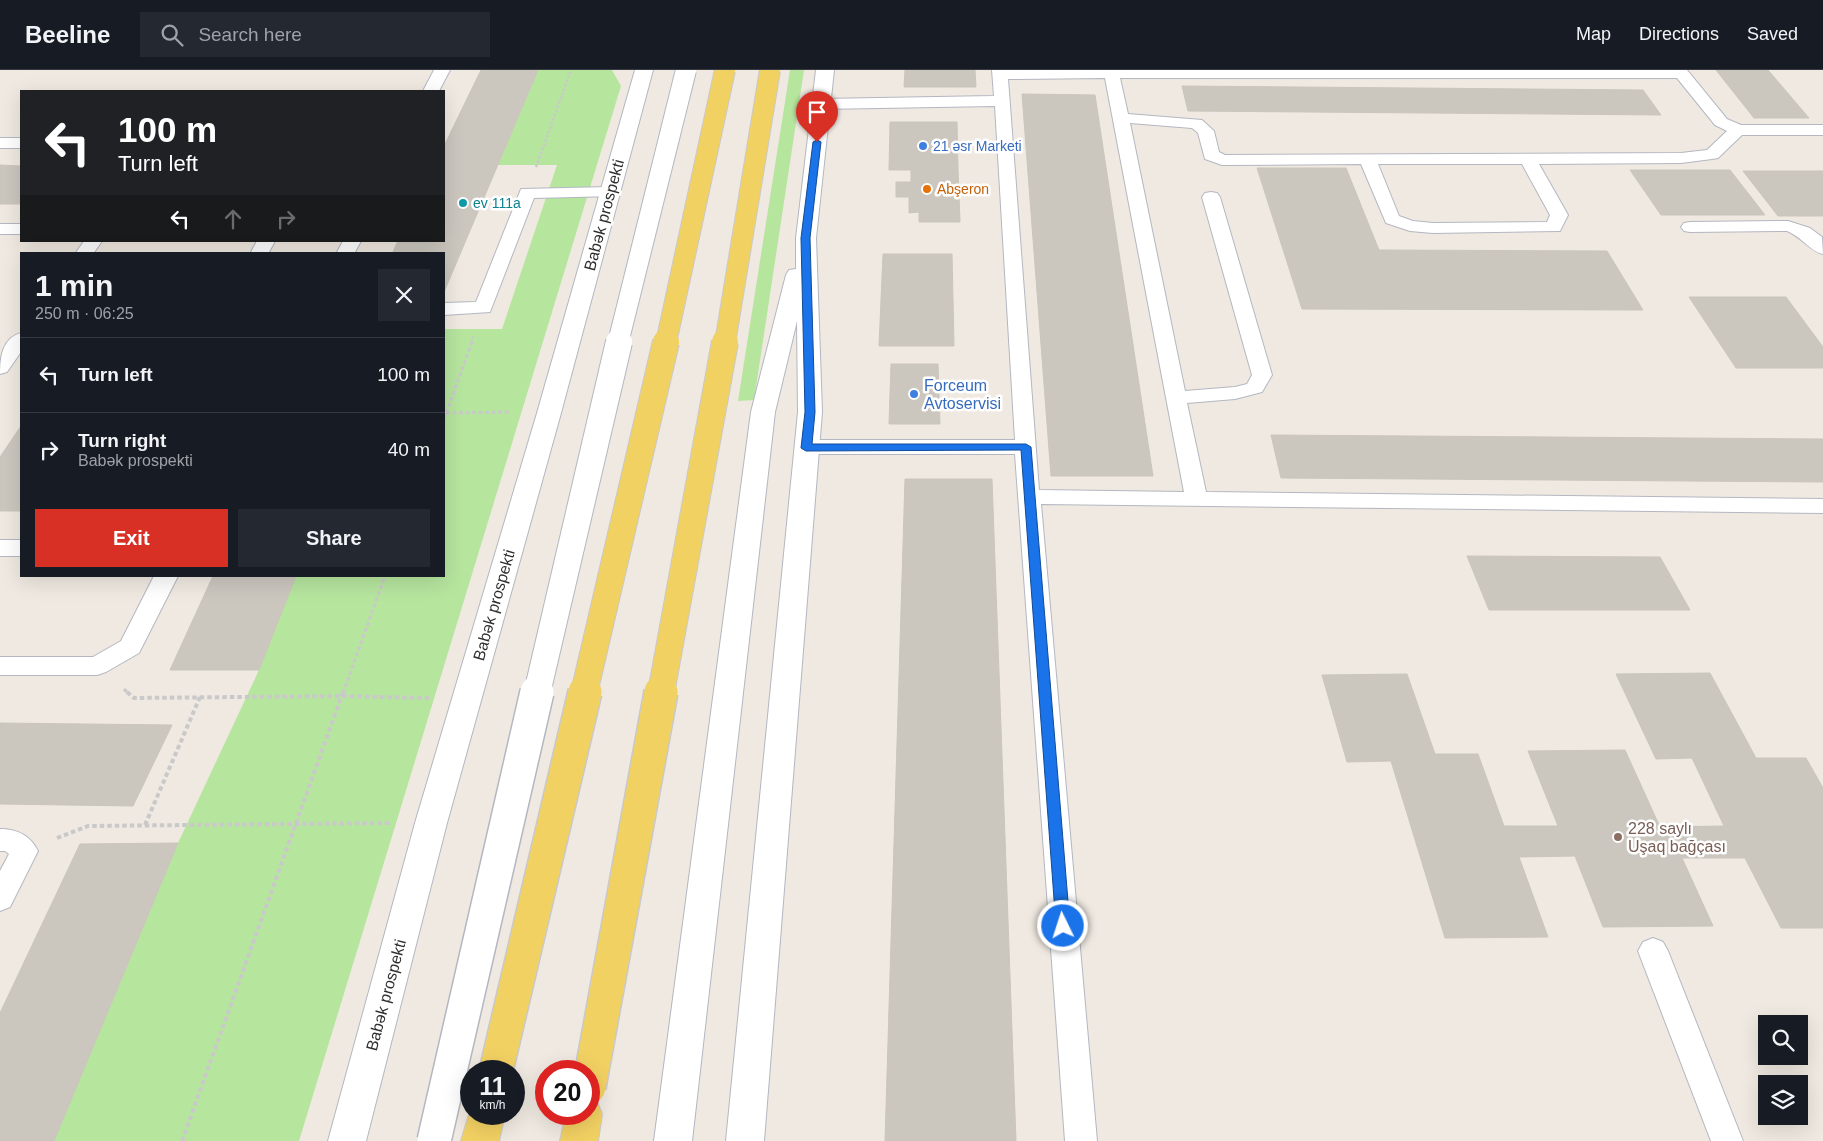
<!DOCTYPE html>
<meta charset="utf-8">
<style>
body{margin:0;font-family:Arial,sans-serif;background:#242831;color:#f1f3f6;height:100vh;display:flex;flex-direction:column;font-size:19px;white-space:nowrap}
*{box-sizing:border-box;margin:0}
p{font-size:16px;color:#9ea1a6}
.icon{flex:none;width:28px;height:28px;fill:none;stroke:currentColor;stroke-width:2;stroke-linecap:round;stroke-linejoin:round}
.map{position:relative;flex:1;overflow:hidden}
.details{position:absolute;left:20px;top:182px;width:425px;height:325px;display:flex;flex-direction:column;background:#171b24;border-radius:0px;box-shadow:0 5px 20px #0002}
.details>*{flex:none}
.top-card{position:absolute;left:20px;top:20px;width:425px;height:152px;border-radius:0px;box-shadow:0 5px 20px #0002;background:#202124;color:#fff;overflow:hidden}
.controls{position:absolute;left:1758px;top:945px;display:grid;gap:10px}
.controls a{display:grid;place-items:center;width:50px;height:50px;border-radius:0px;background:#171b24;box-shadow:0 5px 20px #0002;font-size:25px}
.speed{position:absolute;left:460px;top:990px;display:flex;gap:10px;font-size:25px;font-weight:700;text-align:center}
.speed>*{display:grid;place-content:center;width:65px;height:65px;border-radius:50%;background:#171b24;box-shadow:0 5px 20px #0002;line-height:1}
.speed small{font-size:12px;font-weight:400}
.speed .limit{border:8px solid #d22;background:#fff;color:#111}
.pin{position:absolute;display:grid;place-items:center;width:42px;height:42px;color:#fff;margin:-51px -21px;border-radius:50% 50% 50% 0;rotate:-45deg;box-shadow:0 0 5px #0007}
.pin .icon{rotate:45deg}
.me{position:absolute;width:55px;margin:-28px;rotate:356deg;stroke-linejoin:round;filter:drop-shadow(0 0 4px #0008)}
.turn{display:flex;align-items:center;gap:18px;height:105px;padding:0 15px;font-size:22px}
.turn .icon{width:65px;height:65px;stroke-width:2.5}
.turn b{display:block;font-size:35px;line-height:42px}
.lanes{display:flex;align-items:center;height:48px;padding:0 15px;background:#0003;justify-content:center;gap:25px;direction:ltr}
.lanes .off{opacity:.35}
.round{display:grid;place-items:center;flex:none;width:52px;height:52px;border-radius:0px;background:#242831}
.summary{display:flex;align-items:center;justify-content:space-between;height:85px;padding:0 15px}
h1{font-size:30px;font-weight:700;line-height:38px}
.button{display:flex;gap:10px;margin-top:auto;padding:10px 15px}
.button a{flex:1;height:58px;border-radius:0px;background:#d93025;color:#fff;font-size:20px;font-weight:700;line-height:58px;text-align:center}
.button a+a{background:#242831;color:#f1f3f6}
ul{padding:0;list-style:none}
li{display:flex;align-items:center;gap:15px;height:75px;padding:0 15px;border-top:1px solid #363941}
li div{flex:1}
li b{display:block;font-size:19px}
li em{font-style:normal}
header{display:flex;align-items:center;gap:30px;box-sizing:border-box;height:70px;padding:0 25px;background:#171b24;border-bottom:1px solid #363941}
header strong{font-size:24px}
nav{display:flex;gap:28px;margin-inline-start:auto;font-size:18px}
.search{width:350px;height:45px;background:#242831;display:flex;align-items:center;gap:12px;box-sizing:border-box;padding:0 18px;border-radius:0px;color:#9ea1a6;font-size:19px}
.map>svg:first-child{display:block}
.green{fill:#b6e59e}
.building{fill:#cbc7bf;stroke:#cbc5ba}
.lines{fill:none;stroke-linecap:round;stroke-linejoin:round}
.service-casing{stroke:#b4b7c1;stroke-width:2}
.secondary-casing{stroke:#b4b7c1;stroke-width:2}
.primary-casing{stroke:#c9c9c9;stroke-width:2}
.path-far2{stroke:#c9c9c9;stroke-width:2.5;stroke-dasharray:2.5 2;stroke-linecap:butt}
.path-far1{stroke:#c9c9c9;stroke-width:3;stroke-dasharray:4 2.5;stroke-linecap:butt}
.path{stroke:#c9c9c9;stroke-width:4;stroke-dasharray:4.5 3;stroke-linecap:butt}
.service{fill:#fff;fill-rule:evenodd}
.secondary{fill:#fff;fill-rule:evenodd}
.primary{fill:#f2d163;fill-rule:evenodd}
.secondary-bridge-far2-casing{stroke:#b4b7c1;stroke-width:22;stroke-linecap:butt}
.secondary-bridge-far1-casing{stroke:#b4b7c1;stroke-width:28;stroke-linecap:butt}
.secondary-bridge-casing{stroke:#b4b7c1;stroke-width:36;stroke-linecap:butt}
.primary-bridge-far2-casing{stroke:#c9c9c9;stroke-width:22;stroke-linecap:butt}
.primary-bridge-far1-casing{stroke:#c9c9c9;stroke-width:28;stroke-linecap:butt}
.primary-bridge-casing{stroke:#c9c9c9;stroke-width:36;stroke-linecap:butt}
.secondary-bridge-far2{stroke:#fff;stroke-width:20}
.secondary-bridge-far1{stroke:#fff;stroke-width:26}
.secondary-bridge{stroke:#fff;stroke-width:33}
.primary-bridge-far2{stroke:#f2d163;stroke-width:20}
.primary-bridge-far1{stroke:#f2d163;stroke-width:26}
.primary-bridge{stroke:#f2d163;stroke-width:33}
.route{fill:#1a73e8;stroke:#114b97}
.shop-dot{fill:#3f7fe0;stroke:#fff;stroke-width:2}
.food-dot{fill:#e8710a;stroke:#fff;stroke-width:2}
.culture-dot{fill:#0f9aa8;stroke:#fff;stroke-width:2}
.education-dot{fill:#8d6e63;stroke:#fff;stroke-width:2}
.labels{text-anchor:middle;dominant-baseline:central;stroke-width:5;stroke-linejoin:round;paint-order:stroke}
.far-shop-label{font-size:14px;fill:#366cbe;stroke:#fff;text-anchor:start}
.far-food-label{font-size:14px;fill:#c56008;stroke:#fff;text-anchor:start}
.far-culture-label{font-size:14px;fill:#0d838f;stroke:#fff;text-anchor:start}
.street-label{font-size:16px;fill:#2e2e2e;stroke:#fff}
.shop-label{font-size:16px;fill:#366cbe;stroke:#fff;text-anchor:start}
.education-label{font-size:16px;fill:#785e54;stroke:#fff;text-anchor:start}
</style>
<header>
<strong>Beeline</strong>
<div class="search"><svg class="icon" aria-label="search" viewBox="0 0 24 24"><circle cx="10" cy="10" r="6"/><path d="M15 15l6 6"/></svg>Search here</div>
<nav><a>Map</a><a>Directions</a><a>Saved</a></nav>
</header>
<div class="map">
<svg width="1823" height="1071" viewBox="0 0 1823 1071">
<rect width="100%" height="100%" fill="#efe9e1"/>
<g class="green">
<path d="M538,0H612L621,16L299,1071H54L178,773L259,600L296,506H444V259H502L557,95H498Z"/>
<path d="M790,0H804L754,330L738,331Z"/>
</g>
<g class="building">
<path d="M481,0H538L444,222V184H392L398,171H444V76Z"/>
<path d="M905,0H975L976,17H904Z"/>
<path d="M1716,0H1768L1809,48H1754Z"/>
<path d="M1182,16L1643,20L1661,45L1188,41Z"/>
<path d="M1022,24L1095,25L1153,406H1051Z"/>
<path d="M890,52H957L958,100H889Z"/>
<path d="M0,95L21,96V134H0Z"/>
<path d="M1257,98H1346L1379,180L1607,181L1643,240L1302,239Z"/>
<path d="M911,100H958L960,152H919V142L909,143V127H896V112H911Z"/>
<path d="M1630,100H1730L1765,145H1661Z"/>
<path d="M1743,101H1823V146H1778Z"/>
<path d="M883,184H952L954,276H879Z"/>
<path d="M1689,227H1786L1823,277V298H1736Z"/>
<path d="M891,294H938L940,354H889Z"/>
<path d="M21,356V441H0V387Z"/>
<path d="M1271,365L1823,369V412L1281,408Z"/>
<path d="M905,409H992L1016,1071H885Z"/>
<path d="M1467,486L1660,487L1690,540H1489Z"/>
<path d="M213,506H296L259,600H170Z"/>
<path d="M1710,603L1756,688H1806L1823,718V858H1781L1745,788H1682L1713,856L1603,857L1575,786L1519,787L1548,867L1445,868L1391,691L1347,692L1322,605L1407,604L1435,684H1478L1504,756H1558L1528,681L1625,680L1660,757L1724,756L1692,688L1656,689L1616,604Z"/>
<path d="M0,653L172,655L133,736L0,734Z"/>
<path d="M178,773L54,1071H0V943L80,774Z"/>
</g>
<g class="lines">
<g class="service-casing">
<g id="service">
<path d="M434,0H450L439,21H423Z"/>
<path d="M992,0H1687L1727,49L1741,55H1823V65H1742L1718,88L1712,89L1681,93L1539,94L1568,145L1560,161L1433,163L1410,161L1386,153L1361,94L1222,95L1205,89L1198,63L1192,58L1130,53L1185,321L1235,317L1247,314L1252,305L1202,127L1205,123L1211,122L1217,123L1220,127L1272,305L1262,322L1235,329L1187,333L1206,422L1823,429V443L1041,434L1097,1071H1065L1015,384H806L798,382L795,377L798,372L806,370H1015L995,36L821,39L815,37L813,34L815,31L821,29L994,26ZM1105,8L1184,422L1039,420L1008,9ZM1120,8H1677L1715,55L1727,61L1707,80L1681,83L1225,85L1219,82L1214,61L1202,50L1128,44ZM1378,94H1522L1550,145L1547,152L1433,153L1413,151L1399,146Z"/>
<rect x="0" y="68" width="21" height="10"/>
<path d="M610,117L616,118L619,122L616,126L534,128L490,242L444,245V233L476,232L521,119Z"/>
<path d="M1788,151L1810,158L1822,167L1823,184C1811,182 1802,167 1787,161L1690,162L1684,161L1681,157L1684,153L1690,152Z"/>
<rect x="0" y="154" width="21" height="10"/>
<path d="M84,171H102L93,184H75Z"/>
<path d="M257,171H275L268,184H250Z"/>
<path d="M343,171H361L354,184H336Z"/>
<path d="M21,263V282L7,302L0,304C0,288 2,268 21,263Z"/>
<rect x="0" y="470" width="21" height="16"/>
<path d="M154,506H178L139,583L106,602L97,605H0V587H93L121,571Z"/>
<path d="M0,759C17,759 30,765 38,781L10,837L0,841V801L9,784L5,781H0Z"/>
<path d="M1653,868L1663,872L1668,881L1743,1071H1711L1638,881L1643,872Z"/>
</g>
</g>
<g class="secondary-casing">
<g id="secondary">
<path d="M635,0H653L561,343L447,753L366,1071H328L415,753L537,343Z"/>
<path d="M816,0H834L816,168L822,342L764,1071H726L798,342L797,251L775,342L692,1071H654L751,342L786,205L789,200L796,199V168Z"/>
</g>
</g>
<g class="primary-casing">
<g id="primary">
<path d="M589,1028L597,1032L602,1044L598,1071H560L566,1044H589Z"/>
<path d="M471,1038V1044H505L499,1071H461Z"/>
</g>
</g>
<g class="path-far2">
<path d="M536,97L571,0"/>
<path d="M471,273L474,265"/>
</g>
<g class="path-far1">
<path d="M446,343L509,342"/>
<path d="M444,349L472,272"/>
<path d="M124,619L128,623"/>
<path d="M343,623L385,506"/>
</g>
<g class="path">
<path d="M127,622L134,628L341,626L429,628"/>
<path d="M145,755L200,627"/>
<path d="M57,768L88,756L391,753"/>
<path d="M182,1071L343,622"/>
</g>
<use href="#service" class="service"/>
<use href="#secondary" class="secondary"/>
<use href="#primary" class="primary"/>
<g class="secondary-bridge-far2-casing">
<path id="secondary-bridge-far2" d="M618,273L686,0"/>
</g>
<g class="secondary-bridge-far1-casing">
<path id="secondary-bridge-far1" d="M537,623L619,272"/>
</g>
<g class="secondary-bridge-casing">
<path id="secondary-bridge" d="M434,1071L537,622"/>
</g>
<g class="primary-bridge-far2-casing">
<g id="primary-bridge-far2">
<path d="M666,273L725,0"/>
<path d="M725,273L770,0"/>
</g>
</g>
<g class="primary-bridge-far1-casing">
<g id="primary-bridge-far1">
<path d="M584,623L666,272"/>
<path d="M661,623L725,272"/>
</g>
</g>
<g class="primary-bridge-casing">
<g id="primary-bridge">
<path d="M496,1001L585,622"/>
<path d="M589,1017L661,622"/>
</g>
</g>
<use href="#secondary-bridge-far2" class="secondary-bridge-far2"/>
<use href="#secondary-bridge-far1" class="secondary-bridge-far1"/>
<use href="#secondary-bridge" class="secondary-bridge"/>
<use href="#primary-bridge-far2" class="primary-bridge-far2"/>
<use href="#primary-bridge-far1" class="primary-bridge-far1"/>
<use href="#primary-bridge" class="primary-bridge"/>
</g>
<path class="route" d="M817,70L821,72L810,168L815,342L812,374H1026L1031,377L1070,856L1068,860L1063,862L1058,860L1056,856L1021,380L806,381L801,378L805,342L801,168L813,72Z"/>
<g class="shop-dot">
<circle cx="923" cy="76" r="5"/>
<circle cx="914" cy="324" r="5"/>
</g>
<circle class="food-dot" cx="927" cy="119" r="5"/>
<circle class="culture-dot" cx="463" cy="133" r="5"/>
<circle class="education-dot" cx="1618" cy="767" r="5"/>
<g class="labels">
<g class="far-shop-label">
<text x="933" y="76">21 əsr Marketi</text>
</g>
<g class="far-food-label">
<text x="937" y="119">Abşeron</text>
</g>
<g class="far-culture-label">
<text x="473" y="133">ev 111a</text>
</g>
<g class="street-label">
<text transform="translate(604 145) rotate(-75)">Babək prospekti</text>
<text transform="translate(494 535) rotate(-74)">Babək prospekti</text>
<text transform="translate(386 925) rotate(-75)">Babək prospekti</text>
</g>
<g class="shop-label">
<text x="924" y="315">Forceum<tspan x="924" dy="18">Avtoservisi</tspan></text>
</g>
<g class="education-label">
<text x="1628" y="758">228 saylı<tspan x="1628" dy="18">Uşaq bağçası</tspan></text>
</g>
</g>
</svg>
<div class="controls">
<a><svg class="icon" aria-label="search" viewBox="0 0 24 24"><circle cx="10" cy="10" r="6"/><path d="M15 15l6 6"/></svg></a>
<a><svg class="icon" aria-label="layers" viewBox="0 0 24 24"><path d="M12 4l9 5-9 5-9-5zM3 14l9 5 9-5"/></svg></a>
</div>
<div class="speed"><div>11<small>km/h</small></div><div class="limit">20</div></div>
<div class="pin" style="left:817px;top:72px;background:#d93025"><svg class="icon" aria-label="arrive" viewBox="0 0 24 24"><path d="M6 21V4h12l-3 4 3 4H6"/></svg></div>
<svg class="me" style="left:1063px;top:856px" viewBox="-20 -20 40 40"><circle r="17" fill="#1a73e8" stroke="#fff" stroke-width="3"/><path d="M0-11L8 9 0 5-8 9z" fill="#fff"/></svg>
<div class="top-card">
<div class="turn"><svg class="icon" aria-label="left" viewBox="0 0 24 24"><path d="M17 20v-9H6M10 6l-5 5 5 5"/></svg><div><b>100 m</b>Turn left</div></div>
<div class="lanes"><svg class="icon" aria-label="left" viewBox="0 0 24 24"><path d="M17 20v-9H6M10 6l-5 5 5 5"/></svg><svg class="icon off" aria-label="ahead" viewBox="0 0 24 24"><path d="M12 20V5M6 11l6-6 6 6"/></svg><svg class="icon off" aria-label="right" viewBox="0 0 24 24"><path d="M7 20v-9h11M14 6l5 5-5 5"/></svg></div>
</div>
<section class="details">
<div class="summary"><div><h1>1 min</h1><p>250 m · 06:25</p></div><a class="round"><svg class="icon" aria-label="close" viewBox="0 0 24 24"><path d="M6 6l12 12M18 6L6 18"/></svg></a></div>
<ul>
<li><svg class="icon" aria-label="left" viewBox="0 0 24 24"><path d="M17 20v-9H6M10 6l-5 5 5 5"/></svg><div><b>Turn left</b></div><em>100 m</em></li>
<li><svg class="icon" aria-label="right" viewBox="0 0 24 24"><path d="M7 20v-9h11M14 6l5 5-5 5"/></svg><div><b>Turn right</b><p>Babək prospekti</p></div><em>40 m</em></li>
</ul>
<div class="button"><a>Exit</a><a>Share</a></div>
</section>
</div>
